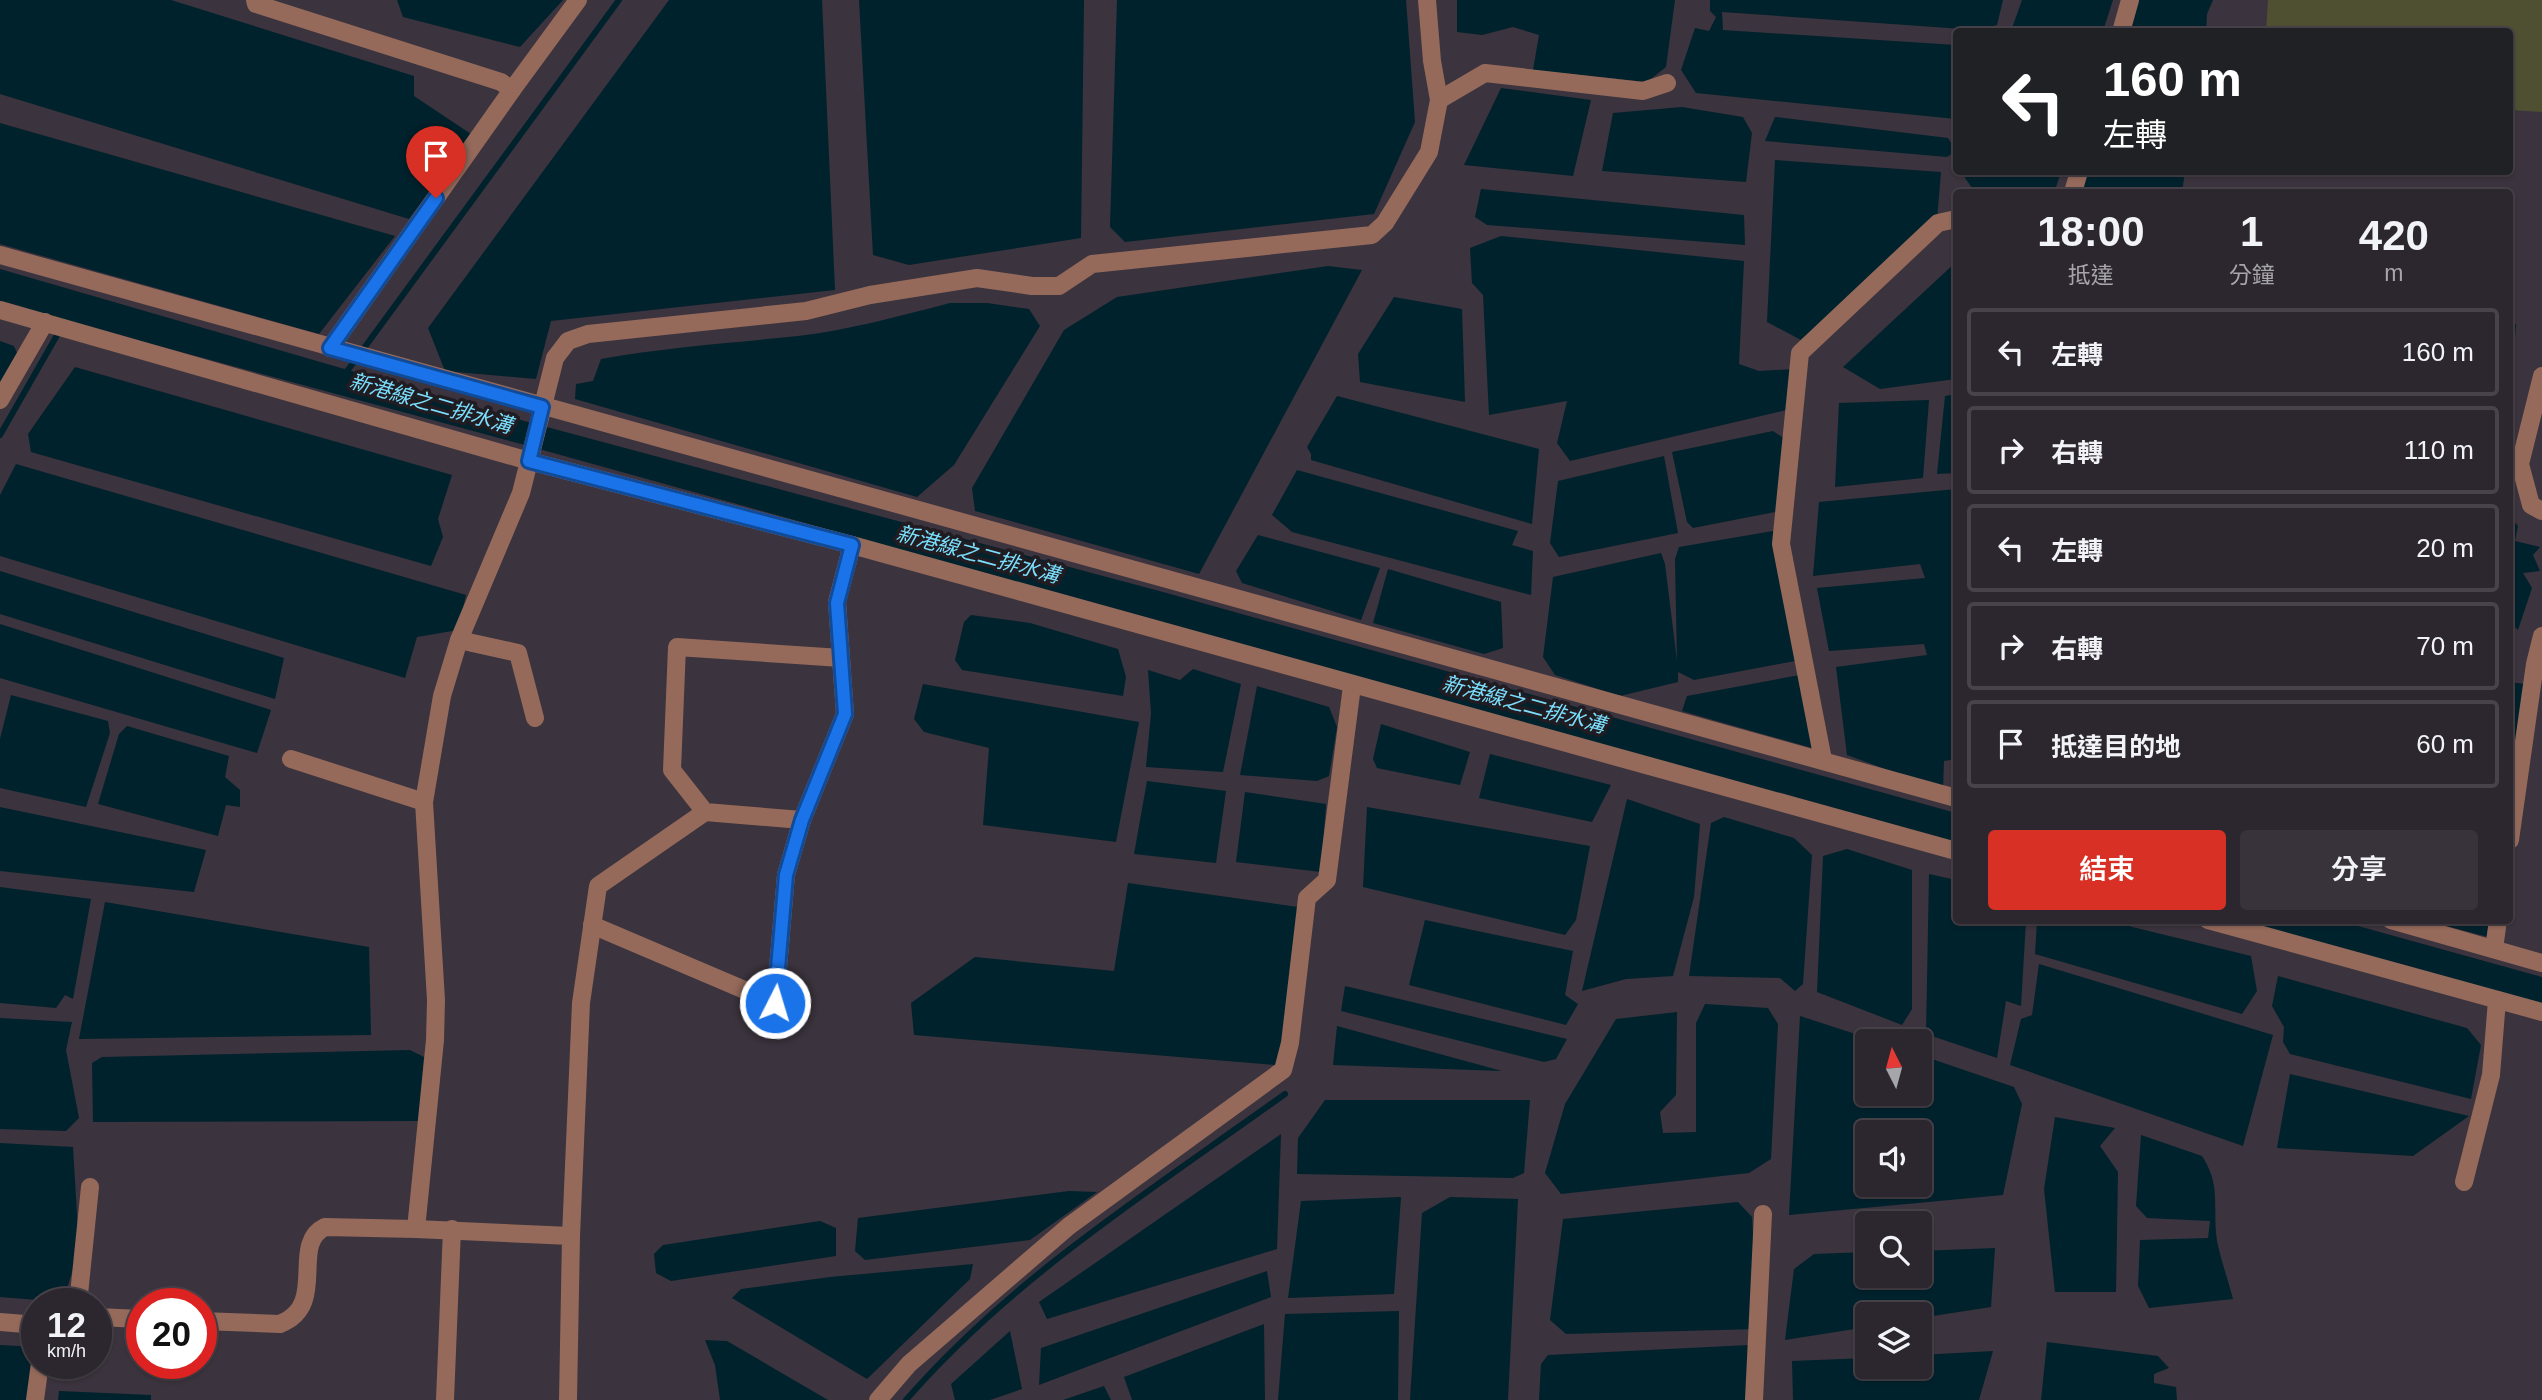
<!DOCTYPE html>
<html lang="zh-TW">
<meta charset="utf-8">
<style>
body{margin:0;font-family:Arial,"Noto Sans TC",sans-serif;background:#38323a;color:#f1f3f6;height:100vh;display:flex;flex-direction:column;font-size:26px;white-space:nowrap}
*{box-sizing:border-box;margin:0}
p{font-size:23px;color:#a6a5aa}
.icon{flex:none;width:38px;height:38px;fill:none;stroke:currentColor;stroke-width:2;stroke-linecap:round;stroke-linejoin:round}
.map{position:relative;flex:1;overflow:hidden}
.sheet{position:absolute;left:1953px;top:189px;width:560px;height:735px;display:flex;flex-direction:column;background:#2c262e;border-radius:7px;box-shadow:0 2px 5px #0004,0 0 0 2px #48434a}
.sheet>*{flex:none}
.banner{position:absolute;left:1953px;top:28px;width:560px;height:147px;border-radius:7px;box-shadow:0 2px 5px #0004,0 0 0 2px #48434a;background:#202124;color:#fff;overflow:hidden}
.needle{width:46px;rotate:354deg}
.tools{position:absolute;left:1855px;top:1029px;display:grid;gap:14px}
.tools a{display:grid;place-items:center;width:77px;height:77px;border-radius:7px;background:#2c262e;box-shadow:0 2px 5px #0004,0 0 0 2px #48434a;font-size:35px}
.speed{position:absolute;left:21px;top:1288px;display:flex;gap:14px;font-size:35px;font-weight:700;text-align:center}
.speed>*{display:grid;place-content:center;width:91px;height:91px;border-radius:50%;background:#2c262e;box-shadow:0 2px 5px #0004,0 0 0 2px #48434a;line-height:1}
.speed small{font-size:18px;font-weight:400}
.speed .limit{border:10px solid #d22;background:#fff;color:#111}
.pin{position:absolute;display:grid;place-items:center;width:60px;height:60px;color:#fff;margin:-72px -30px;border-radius:50% 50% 50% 0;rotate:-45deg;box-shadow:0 0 7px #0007}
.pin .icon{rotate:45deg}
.me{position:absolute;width:77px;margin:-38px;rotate:5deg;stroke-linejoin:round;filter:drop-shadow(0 0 5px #0008)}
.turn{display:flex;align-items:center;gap:24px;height:147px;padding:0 35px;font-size:32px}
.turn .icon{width:91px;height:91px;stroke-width:2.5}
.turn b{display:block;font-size:49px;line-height:60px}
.eta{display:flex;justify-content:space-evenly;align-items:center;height:119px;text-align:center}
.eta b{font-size:42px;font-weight:600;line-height:49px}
.button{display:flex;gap:14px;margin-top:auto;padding:14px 35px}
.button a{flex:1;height:80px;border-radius:7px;background:#d93025;color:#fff;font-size:28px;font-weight:600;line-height:80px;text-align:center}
.button a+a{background:#38323a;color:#f1f3f6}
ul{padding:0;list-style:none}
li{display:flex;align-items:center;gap:21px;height:88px;margin:0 14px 10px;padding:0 21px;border:4px solid #48434a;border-radius:7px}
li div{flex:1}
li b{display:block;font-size:26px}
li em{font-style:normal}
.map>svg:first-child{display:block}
.green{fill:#4e5031}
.water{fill:#00222c;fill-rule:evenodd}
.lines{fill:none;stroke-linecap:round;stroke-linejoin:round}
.stream{stroke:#00222c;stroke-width:6}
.minor{stroke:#956a5b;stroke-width:18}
.route-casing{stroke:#114b97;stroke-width:18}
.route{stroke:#1a73e8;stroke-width:12}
.labels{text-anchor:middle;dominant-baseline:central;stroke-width:7;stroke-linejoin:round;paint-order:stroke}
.water-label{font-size:21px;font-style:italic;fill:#7adffd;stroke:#201c21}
</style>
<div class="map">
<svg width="2542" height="1400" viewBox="0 0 2542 1400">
<rect width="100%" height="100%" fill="#3b333d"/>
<path class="green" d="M2268,0H2542V112L2510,110V32L2266,31Z"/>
<g class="water">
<path d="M0,0H171L414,76V96L471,134L409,219L0,94Z"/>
<path d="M397,0H563L520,47L403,17Z"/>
<path d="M669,0H822L835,290L551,321L536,379L445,371L428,328Z"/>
<path d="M859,0H1084L1081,238L909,265L873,255Z"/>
<path d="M1117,0H1406L1415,122L1374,214L1125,242L1110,227Z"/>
<path d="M1457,0H1675L1666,67L1647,82L1533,70L1539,35L1513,27L1482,35L1457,32Z"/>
<path d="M1710,0H2003L1997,25L1977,30L1722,12L1723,30L1956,45V119L1696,93L1681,70L1695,28L1709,31L1716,17L1710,11Z"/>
<path d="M2022,0H2113L2103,31H2011Z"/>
<path d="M2135,0H2213L2207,14L2206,31L2126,32Z"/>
<path d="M1501,88L1591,100L1573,176L1464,165Z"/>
<path d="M1682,107L1743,117L1752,133L1746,182L1602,171L1613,113Z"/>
<path d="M1775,117L1948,138L1956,151L1947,157L1765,141Z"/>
<path d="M0,123L395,236L319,334L0,244Z"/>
<path d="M1775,160L1941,172L1937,220L1801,340L1767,322Z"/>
<path d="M1967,172H2061L2056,187L2049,192H1975L1965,178Z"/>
<path d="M2079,172H2185L2182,192H2072Z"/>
<path d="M1481,189L1744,215L1745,245L1487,225L1475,217Z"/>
<path d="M1501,236L1744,261L1739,364L1759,371L1796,369L1795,408L1570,461L1557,443L1567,401L1489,415L1483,295L1472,283L1470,248Z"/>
<path d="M1956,262V379L1880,389L1843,367Z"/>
<path d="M1328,266L1362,270L1199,574L975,511L972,488L1064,330L1117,297Z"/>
<path d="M0,269L517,419L1163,592L1956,813V843L521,444L0,303Z"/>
<path d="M1394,297L1462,309L1465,402L1360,382L1358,354Z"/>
<path d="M950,303H987L1029,309L1040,326L954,465L917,497L575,399L576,384L593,381L601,359C667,347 732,343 798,336C849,330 900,316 950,303Z"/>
<path d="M2510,323L2516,324L2511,394H2510Z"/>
<path d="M0,341L14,346L21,362L0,396Z"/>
<path d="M75,367L452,475L438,519L443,537L431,566L31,452L28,434Z"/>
<path d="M1956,394V473L1937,474L1945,396Z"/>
<path d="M1337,396L1539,449L1532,524L1311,460V454L1307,447Z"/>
<path d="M1929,400L1923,478L1835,487L1839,403Z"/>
<path d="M1773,431L1791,443L1780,511L1693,528L1687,522L1672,452Z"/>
<path d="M1664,456L1678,533L1559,557L1550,543L1558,481Z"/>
<path d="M16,464L466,595L458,630L417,637L405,678L0,556V495Z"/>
<path d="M1297,470L1518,531L1512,545L1533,551L1531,595L1292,532L1272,515Z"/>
<path d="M1956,489V759L1944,761L1943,790L1847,755L1836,667L1927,655L1924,644L1829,651L1817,588L1925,578L1920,564L1813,576L1819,502Z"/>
<path d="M2510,517L2518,526L2515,541L2540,547L2533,555L2540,571L2523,573L2532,588L2518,630L2510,623Z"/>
<path d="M1773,531L1795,661L1694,680L1678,672V682L1620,696L1555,675L1543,657L1553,577L1661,553L1665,564L1677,661L1675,559L1679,547Z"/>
<path d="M1258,535L1380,568L1361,620L1242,583L1236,571Z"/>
<path d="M1388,569L1501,602L1503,648L1484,654L1373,623Z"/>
<path d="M0,571L284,658L275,699L0,614Z"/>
<path d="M971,615L1030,623L1118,649L1126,677L1123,696L962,670L955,660L964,622Z"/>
<path d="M0,624L271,710L257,753L0,678Z"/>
<path d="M1193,669L1241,684L1223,772L1146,767L1151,713L1148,670L1180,680Z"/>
<path d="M1805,674L1812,748L1682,711L1687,696Z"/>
<path d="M2510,682L2532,685L2510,825Z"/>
<path d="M923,684L1139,722L1116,842L983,825L989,748L924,732L914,719Z"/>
<path d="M1257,686L1329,707L1337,727L1329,776L1317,781L1240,775Z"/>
<path d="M11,695L108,721L110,733L86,807L0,788V739Z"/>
<path d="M1381,724L1470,752L1460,785L1377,768L1373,759Z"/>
<path d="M127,726L229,756L225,777L240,790V807L226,805L218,836L98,804L119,734Z"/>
<path d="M1490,754L1611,785L1592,822L1479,798Z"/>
<path d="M1147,781L1226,791L1216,863L1134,854Z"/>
<path d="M1245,792L1326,804L1321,872L1236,862Z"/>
<path d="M1627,799L1700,824L1694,897L1673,976L1626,979L1582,991Z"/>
<path d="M0,807L206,850L194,892L0,871Z"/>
<path d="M1367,807L1590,846L1576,920L1565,935L1363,887Z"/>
<path d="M1724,817L1794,838L1812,855L1803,984L1795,991L1780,978L1689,976L1711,823Z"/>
<path d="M1847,849L1912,870V1009L1902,1025L1817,992L1823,856Z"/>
<path d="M1929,874L1956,880V920L2026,921L2021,1006L2006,1001L1997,1058L1926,1034Z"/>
<path d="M1128,883L1305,908L1287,1066L914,1035L911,1003L975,957L1114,971Z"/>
<path d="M0,887L91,899L73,999L65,995L56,1008L0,1003Z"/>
<path d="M105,902L369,947L371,1035L79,1039Z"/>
<path d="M1425,920L1573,951L1565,995L1578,1004L1566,1025L1409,985Z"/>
<path d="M2037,921H2108L2251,956L2257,991L2242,1014L2035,954Z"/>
<path d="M2238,921H2340L2542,977V1004Z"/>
<path d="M2428,921H2492L2488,937Z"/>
<path d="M2039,964L2273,1035L2243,1146L2010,1065L2021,1019L2032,1015Z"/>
<path d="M2278,976L2467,1028L2481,1045L2471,1099L2290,1054L2283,1042L2284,1027L2272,1006Z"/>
<path d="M1345,986L1567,1039L1556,1059L1544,1062L1341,1011Z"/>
<path d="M1705,1004L1768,1008L1778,1024L1771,1159L1749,1173L1561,1194L1545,1173L1565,1104L1616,1019L1677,1012L1676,1095L1660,1112L1663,1133L1696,1132V1023Z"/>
<path d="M1800,1016L1877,1041H1867V1094H1920V1055L2014,1087L2022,1104L2003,1195L1789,1215ZM1920,1132V1185H1867V1132Z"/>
<path d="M0,1018L72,1022L66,1050L79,1118L66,1131L0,1129Z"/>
<path d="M1337,1026L1502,1071L1333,1065Z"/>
<path d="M410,1050L424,1057L419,1121L93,1122L92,1063L102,1057Z"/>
<path d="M2290,1074L2469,1116L2413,1156L2277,1148Z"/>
<path d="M1325,1100H1530L1524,1173L1513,1178L1297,1174L1298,1138Z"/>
<path d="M2055,1117L2115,1128L2100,1146L2118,1172L2116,1292H2055L2044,1189Z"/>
<path d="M1281,1134L1277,1249L1047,1319L1039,1302Z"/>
<path d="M2141,1135L2202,1156C2222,1187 2212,1207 2217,1241C2221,1260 2228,1280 2233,1299L2149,1308L2138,1286L2140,1240L2208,1238L2210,1221L2147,1218L2136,1206Z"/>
<path d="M0,1143L73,1147L79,1249L63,1302L0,1297Z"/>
<path d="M1069,1191L1097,1192L1030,1240L865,1260L855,1251L858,1218Z"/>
<path d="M1401,1197L1394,1294L1288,1298L1301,1201Z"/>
<path d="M1450,1197L1518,1199L1508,1400H1410L1422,1213Z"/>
<path d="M1738,1202L1752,1217L1758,1329L1566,1334L1550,1320L1563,1219Z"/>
<path d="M820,1221L836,1228V1256L671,1281L656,1273L654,1254L663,1245Z"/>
<path d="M1995,1248L1991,1307L1920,1318V1314H1867V1327L1785,1340L1794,1269L1814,1254L1867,1252V1276H1920V1251Z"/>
<path d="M973,1264L970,1279L867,1379L732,1298L741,1289L830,1277Z"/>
<path d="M1267,1271L1271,1297L1039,1385L1041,1348Z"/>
<path d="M1399,1311L1398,1400H1278L1285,1314Z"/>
<path d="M1264,1324L1265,1400H1132L1124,1377Z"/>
<path d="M1010,1331L1022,1389L990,1400H955L951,1384Z"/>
<path d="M705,1340L727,1341L828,1400H720L715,1365Z"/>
<path d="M2047,1342L2158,1356L2169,1368L2154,1374V1383L2176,1387L2177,1400H2041Z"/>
<path d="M0,1345L37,1347L35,1400H0Z"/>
<path d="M1749,1345L1747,1400H1539L1541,1364L1548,1355Z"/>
<path d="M1993,1351L1979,1400H1793L1792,1361L1867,1358V1367H1920V1355Z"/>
<path d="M1104,1386L1111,1400H1063Z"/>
<path d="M59,1391L151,1395V1400H58Z"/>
</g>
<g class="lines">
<g class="stream">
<path d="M345,374L619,0"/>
<path d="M0,435L60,330"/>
<path d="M906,1400C1014,1276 1153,1189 1285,1094"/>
</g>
<g class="minor">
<path d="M255,0L256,4L501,82L512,90L330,348"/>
<path d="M2121,32L2130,0"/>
<path d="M512,90L578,0"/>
<path d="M1439,100L1485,73L1643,91L1667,83"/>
<path d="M2073,192L2079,172"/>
<path d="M0,255L1956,798"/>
<path d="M0,310L529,461L852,545L1956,851"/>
<path d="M2542,376L2520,464L2531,505L2542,511"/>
<path d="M0,400L45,322"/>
<path d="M459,640L518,653L535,718"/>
<path d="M291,759L424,802"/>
<path d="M1823,760L1781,544L1800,353L1938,223L1956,219"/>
<path d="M802,820L705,812L672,770L677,647L841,658"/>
<path d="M2510,840L2535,664L2542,636"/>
<path d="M2208,920L2542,1012"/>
<path d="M2391,920L2542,963"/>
<path d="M592,925L775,1003L786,875L802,820L845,714L837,602L852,545"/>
<path d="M2494,949L2498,920"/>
<path d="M2464,1182L2491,1075L2497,1000"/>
<path d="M571,1236L581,1003L598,886L705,812"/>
<path d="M78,1304L90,1187"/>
<path d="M96,1317L142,1319"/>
<path d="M201,1321L280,1324C329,1305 289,1244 325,1227L416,1229"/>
<path d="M0,1322L37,1325"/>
<path d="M35,1400L40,1363"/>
<path d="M445,1400L452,1229"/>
<path d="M568,1400L571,1236L416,1229L435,1040L436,1000L424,802L442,696L459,640L521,493L555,358L568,341L588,334L806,311L870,295L977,278L1032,286H1059L1092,264L1372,235L1385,223L1429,152L1439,100L1432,61L1427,0"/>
<path d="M878,1400L909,1364L1069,1226L1283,1070L1290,1043L1307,898L1327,880L1352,686"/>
<path d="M1754,1400L1763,1214"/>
</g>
</g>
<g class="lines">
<g class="route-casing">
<path id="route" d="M436,198L330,348L542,407L529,461L852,545L837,603L845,714L802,820L786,875L775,1003"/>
</g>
<use href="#route" class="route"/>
</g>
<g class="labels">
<g class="water-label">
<text transform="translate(431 403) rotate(16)">新港線之二排水溝</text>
<text transform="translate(978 554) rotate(15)">新港線之二排水溝</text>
<text transform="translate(1524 704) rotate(15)">新港線之二排水溝</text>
</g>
</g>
</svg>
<div class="tools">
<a><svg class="needle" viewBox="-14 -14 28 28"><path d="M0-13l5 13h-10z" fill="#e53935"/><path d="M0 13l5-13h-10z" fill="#a6a5aa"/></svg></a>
<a><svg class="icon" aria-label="sound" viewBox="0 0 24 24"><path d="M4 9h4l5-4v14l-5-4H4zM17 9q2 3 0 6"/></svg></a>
<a><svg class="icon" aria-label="search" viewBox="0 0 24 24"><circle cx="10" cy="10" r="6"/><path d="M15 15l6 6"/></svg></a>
<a><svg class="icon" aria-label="layers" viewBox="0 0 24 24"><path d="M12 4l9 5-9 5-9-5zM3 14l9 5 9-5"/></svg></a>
</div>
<div class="speed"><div>12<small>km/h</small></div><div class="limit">20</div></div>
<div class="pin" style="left:436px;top:198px;background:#d93025"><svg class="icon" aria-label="arrive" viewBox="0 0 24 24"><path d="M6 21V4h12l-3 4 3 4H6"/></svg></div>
<svg class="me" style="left:775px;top:1003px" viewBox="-20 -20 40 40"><circle r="17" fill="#1a73e8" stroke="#fff" stroke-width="3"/><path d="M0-11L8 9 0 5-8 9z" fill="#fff"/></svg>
<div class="banner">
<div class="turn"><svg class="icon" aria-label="left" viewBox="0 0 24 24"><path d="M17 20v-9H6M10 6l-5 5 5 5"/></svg><div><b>160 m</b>左轉</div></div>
</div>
<section class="sheet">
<div class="eta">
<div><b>18:00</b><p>抵達</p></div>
<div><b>1</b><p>分鐘</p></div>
<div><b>420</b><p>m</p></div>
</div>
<ul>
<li><svg class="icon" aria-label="left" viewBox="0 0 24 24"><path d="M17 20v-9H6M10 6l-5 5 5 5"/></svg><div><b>左轉</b></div><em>160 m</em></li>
<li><svg class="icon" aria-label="right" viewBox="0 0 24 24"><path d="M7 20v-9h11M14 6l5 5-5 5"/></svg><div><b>右轉</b></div><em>110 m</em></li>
<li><svg class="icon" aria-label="left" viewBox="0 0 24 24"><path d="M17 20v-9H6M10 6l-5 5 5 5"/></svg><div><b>左轉</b></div><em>20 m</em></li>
<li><svg class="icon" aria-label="right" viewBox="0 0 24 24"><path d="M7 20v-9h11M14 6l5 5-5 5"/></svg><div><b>右轉</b></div><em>70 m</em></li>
<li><svg class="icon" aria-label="arrive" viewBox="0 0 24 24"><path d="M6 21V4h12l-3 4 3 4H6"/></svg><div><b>抵達目的地</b></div><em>60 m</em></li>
</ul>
<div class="button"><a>結束</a><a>分享</a></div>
</section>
</div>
